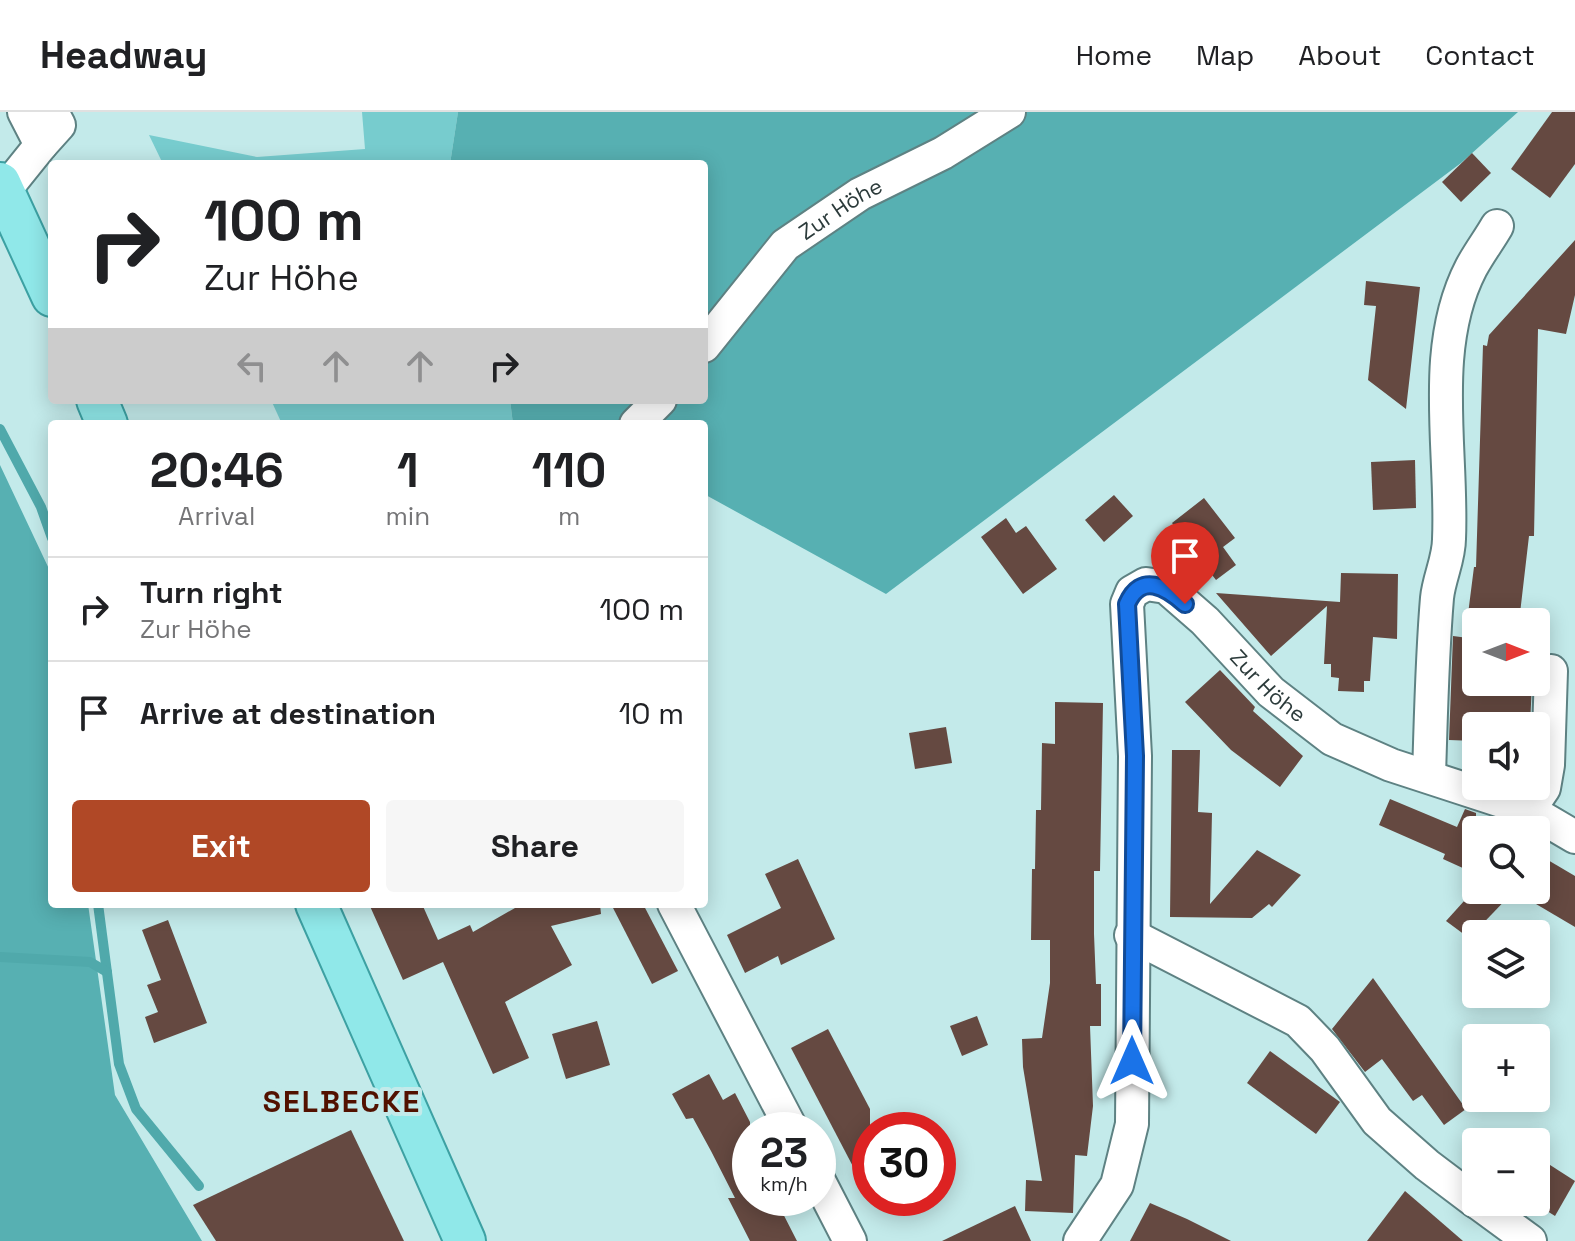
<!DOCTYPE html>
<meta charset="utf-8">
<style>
body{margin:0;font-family:"Space Grotesk",sans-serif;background:#f6f6f6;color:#202124;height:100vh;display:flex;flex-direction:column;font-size:30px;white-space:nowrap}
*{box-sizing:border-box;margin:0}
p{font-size:26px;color:#757577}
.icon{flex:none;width:44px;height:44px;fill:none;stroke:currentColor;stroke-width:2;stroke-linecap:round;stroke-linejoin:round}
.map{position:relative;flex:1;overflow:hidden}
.panel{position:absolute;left:48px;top:308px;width:660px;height:488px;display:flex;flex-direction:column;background:#fff;border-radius:8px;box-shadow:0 4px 20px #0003}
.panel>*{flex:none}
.banner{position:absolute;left:48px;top:48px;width:660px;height:244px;border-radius:8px;box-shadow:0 4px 20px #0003;background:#fff;color:#202124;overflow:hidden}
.needle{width:52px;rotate:90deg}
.fabs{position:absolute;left:1462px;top:496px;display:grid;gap:16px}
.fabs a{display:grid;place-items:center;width:88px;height:88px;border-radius:8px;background:#fff;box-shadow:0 4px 20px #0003;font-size:40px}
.speed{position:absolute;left:732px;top:1000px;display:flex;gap:16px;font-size:40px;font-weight:700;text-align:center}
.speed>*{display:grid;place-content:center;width:104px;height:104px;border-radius:50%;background:#fff;box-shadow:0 4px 20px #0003;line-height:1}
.speed small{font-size:20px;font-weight:400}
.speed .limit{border:12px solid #d22;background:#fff;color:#111}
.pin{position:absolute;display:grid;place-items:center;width:68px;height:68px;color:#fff;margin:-82px -34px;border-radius:50% 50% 50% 0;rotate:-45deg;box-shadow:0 0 8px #0007}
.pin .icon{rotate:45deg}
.me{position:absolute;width:88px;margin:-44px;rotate:0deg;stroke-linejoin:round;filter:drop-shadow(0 0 6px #0008)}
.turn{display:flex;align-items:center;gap:28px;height:168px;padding:0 24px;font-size:36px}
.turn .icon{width:104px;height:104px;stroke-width:2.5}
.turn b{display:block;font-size:56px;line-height:68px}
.lanes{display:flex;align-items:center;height:76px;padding:0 24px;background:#0003;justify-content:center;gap:40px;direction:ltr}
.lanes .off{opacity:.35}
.eta{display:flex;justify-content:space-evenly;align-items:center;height:136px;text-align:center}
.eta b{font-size:48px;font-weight:600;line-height:56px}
.primary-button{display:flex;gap:16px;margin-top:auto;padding:16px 24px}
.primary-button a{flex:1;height:92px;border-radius:8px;background:#b04826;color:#fff;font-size:32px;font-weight:600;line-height:92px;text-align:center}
.primary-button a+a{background:#f6f6f6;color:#202124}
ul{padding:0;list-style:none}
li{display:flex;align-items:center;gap:24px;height:104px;padding:0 24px;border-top:2px solid #e0e0e0}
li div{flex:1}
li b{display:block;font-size:30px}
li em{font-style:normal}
header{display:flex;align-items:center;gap:48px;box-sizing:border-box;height:112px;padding:0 40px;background:#fff;border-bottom:2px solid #e0e0e0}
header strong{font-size:38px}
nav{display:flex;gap:44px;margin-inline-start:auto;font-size:28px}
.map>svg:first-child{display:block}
.green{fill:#77ccce}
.forest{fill:#57b0b2}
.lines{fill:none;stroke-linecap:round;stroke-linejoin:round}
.stream{stroke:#50a9ab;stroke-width:10}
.building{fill:#654941}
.minor-casing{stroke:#5e8283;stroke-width:36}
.major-casing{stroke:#3da1a3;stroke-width:44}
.minor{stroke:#fff;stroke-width:32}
.major{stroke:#90e8e9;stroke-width:40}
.route-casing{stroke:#114b97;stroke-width:20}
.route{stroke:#1a73e8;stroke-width:14}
.labels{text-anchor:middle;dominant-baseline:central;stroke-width:8;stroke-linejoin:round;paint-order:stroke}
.street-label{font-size:22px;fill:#2c3b3b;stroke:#c3eaea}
.district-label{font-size:30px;font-weight:bold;letter-spacing:2px;fill:#521100;stroke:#c3eaea}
</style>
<header>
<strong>Headway</strong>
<nav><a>Home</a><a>Map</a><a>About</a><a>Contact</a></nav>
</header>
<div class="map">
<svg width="1575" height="1129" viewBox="0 0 1575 1129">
<rect width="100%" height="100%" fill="#c3eaea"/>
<g class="green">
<path d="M362,0H458L450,52H163L149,23L257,45L365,37Z"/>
<path d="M271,288H510L513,312H282Z"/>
</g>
<g class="forest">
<path d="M458,0H1518L1461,51L886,482L704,382V312H513L510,288H704V52H450Z"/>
<path d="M0,353L50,459L52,792H88L115,983L202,1129H0Z"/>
</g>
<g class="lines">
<g class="stream">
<path d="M0,317L41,395L52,426"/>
<path d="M98,792L119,952L136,997L199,1074"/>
<path d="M0,845L90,850L107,860"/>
</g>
</g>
<g class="building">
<path d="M1552,0H1575V52L1550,86L1511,57Z"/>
<path d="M1472,41L1491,61L1461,90L1442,70Z"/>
<path d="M1575,128V183L1566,222L1538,217L1534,424H1529L1519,510H1467L1474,455H1476L1483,233L1487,234L1489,223Z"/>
<path d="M1366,169L1420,175L1406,297L1368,268L1376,194L1364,193Z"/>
<path d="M1415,348L1416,396L1373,398L1371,350Z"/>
<path d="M1114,383L1133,404L1104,430L1085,408Z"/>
<path d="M1204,386L1235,426L1223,435L1236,453L1216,468L1172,411Z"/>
<path d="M1006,406L1016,421L1026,414L1057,457L1023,482L981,425Z"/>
<path d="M1341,461L1398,462L1397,527L1373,525L1370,569H1364V580L1338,579L1339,566L1331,565V552H1324L1327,494L1271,544L1216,481L1340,490Z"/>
<path d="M1453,524L1476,527V570H1532L1530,614H1476V629L1449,628Z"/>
<path d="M1220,558L1255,595L1253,599L1303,644L1280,675L1231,638L1185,590Z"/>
<path d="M1055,590L1103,591L1100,759H1094V822L1096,872H1101V914H1090L1093,994L1087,1044L1075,1043L1073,1101L1025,1099L1026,1068L1042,1069L1023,955L1022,927L1042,926L1050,871V828H1031L1032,757H1035L1036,698H1041L1042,631L1055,632Z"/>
<path d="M946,615L952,651L915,657L909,621Z"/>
<path d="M1172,638H1200L1198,700L1212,701L1210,792L1257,738L1301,763L1272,795L1269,792L1252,806L1170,805Z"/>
<path d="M1390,687L1457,715L1465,697L1476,701V762L1443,747L1445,742L1379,713Z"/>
<path d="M1536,741L1575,764V815L1536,792Z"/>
<path d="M798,747L835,827L781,853L778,844L745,861L727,823L781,796L765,762Z"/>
<path d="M1474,778H1515L1469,826L1446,809Z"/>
<path d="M369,792H422L438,828L470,813L473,820L522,792H600L601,802L551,814L572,853L505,890L529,946L493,962L443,850L403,868Z"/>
<path d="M611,792H643L678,859L652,872Z"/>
<path d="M168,808L207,911L154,931L145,905L158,900L147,873L161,868L142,818Z"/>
<path d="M1373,866L1466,997L1444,1013L1422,983L1413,989L1382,947L1365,960L1332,917Z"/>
<path d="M977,904L988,933L962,944L950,914Z"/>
<path d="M597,909L610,953L566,967L552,922Z"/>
<path d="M828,917L870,997V1087L791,936Z"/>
<path d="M1270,939L1340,990L1316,1022L1247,971Z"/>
<path d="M709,962L723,988L735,981L750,1010V1086H775L797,1129H750L728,1086H735L711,1039L693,1006L686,1007L672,982Z"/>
<path d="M351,1018L404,1129H216L193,1093Z"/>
<path d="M1536,1044L1575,1069L1555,1104L1536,1092Z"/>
<path d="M1405,1079L1426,1097L1463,1129H1367Z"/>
<path d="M1150,1091L1187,1107L1231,1129H1130Z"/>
<path d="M1015,1094L1031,1129H942Z"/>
</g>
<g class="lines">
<g class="minor-casing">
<g id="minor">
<path d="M41,33L59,13L52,0"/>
<path d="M4,79L41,33L24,0"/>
<path id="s1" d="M704,234L785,133L860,82L943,41L1009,0"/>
<path d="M636,312L660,288"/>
<path d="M1429,663C1431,604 1432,545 1437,486C1439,466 1449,447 1449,427C1453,339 1429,237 1471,156C1479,141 1489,128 1497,114"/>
<path d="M1529,698L1544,676L1548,653L1551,559"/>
<path d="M674,792L792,1018"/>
<path d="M1131,823L1298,909L1325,937L1377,1009L1427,1053L1476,1090"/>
<path d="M818,1067L850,1129"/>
<path d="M1477,1090L1530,1129"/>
<path id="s2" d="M1080,1129L1117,1073L1132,1012L1135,644L1127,492L1132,480L1146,472L1166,475L1205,509L1271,580L1332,627L1391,653L1529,698L1575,725"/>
</g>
</g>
<g class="major-casing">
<g id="major">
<path d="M0,71L52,184"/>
<path d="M97,288L107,312"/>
<path d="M316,792L465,1129"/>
</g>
</g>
<use href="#minor" class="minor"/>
<use href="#major" class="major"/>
</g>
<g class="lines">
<g class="route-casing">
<path id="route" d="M1132,949L1135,644L1127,492C1141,460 1166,475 1185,492"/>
</g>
<use href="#route" class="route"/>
</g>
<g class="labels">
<g class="street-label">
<text stroke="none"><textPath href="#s1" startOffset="196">Zur Höhe</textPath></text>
<text stroke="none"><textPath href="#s2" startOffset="842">Zur Höhe</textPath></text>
</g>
<g class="district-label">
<text x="342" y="989">SELBECKE</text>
</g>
</g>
</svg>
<div class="fabs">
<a><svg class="needle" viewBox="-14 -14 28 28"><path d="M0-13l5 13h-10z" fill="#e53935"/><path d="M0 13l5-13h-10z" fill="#757577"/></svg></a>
<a><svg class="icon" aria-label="sound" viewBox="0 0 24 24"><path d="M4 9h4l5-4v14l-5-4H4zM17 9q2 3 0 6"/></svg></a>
<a><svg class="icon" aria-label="search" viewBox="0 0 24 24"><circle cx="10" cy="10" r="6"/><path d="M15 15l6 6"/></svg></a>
<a><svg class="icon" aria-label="layers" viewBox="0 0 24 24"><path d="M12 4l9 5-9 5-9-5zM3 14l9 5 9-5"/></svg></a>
<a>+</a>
<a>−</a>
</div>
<div class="speed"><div>23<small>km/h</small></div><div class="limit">30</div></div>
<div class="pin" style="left:1185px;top:492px;background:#d93025"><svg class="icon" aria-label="arrive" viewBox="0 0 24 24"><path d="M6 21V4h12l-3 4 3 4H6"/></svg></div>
<svg class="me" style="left:1132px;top:949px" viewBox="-20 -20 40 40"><path d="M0-17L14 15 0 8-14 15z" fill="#1a73e8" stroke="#fff" stroke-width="4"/></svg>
<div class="banner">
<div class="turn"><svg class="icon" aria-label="right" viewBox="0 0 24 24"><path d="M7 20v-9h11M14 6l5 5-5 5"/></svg><div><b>100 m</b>Zur Höhe</div></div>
<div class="lanes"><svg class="icon off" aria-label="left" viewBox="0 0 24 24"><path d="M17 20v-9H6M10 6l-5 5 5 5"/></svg><svg class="icon off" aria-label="ahead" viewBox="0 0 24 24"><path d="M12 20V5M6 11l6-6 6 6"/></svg><svg class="icon off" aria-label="ahead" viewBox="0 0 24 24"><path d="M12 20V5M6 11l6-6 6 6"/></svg><svg class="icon" aria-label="right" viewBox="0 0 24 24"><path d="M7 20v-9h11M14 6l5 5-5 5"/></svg></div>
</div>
<section class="panel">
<div class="eta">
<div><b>20:46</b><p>Arrival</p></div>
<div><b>1</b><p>min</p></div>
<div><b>110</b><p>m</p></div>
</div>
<ul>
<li><svg class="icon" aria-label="right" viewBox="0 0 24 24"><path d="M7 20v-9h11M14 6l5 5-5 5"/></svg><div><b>Turn right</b><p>Zur Höhe</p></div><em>100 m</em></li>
<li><svg class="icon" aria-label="arrive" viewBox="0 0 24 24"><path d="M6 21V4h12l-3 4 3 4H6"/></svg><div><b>Arrive at destination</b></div><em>10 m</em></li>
</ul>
<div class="primary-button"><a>Exit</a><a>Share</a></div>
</section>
</div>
